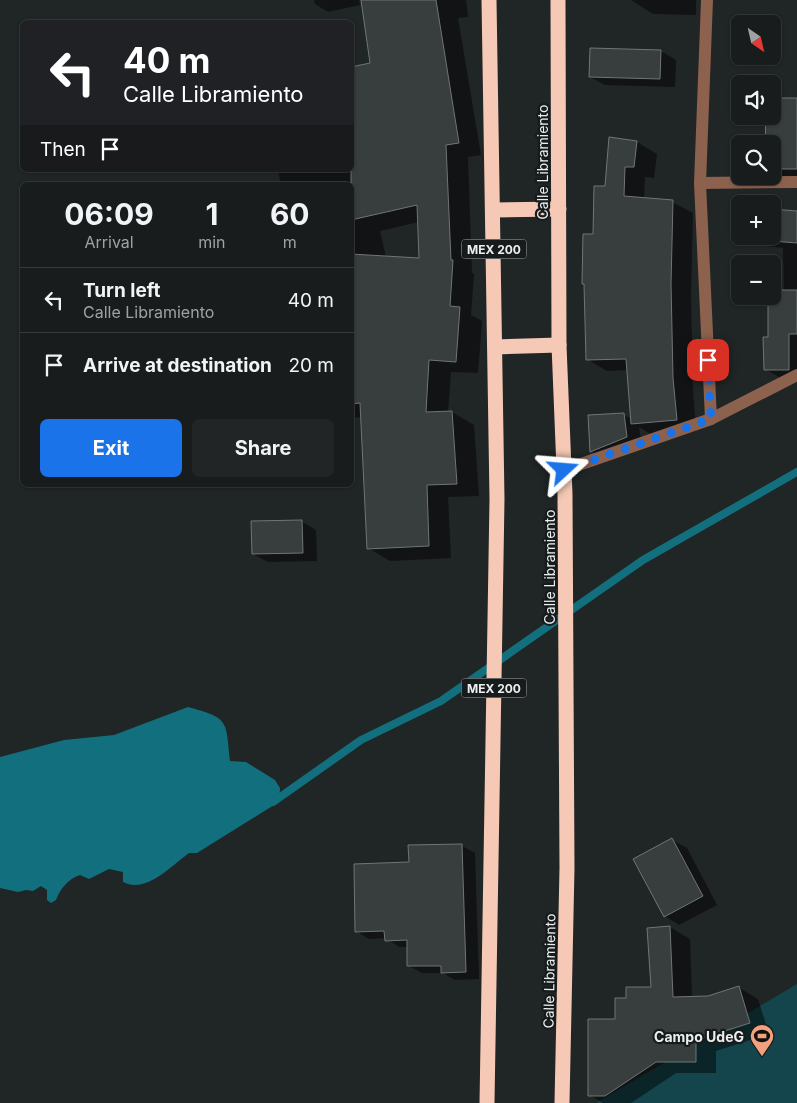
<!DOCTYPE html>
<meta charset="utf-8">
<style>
body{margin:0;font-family:Inter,sans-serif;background:#212525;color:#f1f3f6;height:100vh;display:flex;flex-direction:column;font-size:19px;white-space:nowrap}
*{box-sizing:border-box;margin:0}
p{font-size:16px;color:#9fa1a3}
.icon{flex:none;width:28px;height:28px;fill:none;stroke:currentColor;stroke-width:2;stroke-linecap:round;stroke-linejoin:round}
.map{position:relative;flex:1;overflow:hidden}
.details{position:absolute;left:20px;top:182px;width:334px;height:305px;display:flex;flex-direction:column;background:#181c1c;border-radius:8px;box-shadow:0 1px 4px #0004,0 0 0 1px #363a3b}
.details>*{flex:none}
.hud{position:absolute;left:20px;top:20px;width:334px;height:152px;border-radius:8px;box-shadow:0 1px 4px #0004,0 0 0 1px #363a3b;background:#202124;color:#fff;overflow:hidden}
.needle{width:32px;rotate:146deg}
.buttons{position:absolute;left:731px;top:15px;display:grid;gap:10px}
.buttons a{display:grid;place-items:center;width:50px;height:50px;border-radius:8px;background:#181c1c;box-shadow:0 1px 4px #0004,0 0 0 1px #363a3b;font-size:25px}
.pin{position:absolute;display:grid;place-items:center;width:42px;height:42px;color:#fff;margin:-21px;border-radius:10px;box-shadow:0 2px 8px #0006}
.me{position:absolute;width:55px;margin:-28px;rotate:71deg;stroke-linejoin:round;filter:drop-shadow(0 0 4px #0008)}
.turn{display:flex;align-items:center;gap:18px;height:105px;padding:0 20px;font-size:22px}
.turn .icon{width:65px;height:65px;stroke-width:2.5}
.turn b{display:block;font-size:35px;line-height:42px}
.then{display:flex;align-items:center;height:48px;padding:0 20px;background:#0003;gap:10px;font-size:19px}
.eta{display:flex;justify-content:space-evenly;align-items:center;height:85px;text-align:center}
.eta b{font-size:30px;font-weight:700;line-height:35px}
.action{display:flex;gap:10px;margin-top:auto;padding:10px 20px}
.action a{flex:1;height:58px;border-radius:8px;background:#1a73e8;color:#fff;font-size:20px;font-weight:700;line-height:58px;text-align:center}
.action a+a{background:#212525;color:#f1f3f6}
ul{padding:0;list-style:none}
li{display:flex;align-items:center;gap:15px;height:65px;padding:0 20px;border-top:1px solid #363a3b}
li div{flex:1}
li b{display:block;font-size:19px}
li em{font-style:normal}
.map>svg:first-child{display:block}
.green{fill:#14444c}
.water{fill:#126f7d}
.shadow{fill:#0007;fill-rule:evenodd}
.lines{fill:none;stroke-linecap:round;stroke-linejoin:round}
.stream{stroke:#126f7d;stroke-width:8}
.building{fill:#383d3e;stroke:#707576}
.minor{stroke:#8c614e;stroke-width:12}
.highway{stroke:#f5c9b5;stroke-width:15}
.route{stroke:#1a73e8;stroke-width:9;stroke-dasharray:0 16.2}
.labels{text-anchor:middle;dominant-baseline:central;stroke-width:4.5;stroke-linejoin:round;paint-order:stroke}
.shield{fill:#171b1c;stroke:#abafaf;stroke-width:1}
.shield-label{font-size:12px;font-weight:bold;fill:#eaeeee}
.street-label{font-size:14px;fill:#eaeeee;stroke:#171b1c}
.poi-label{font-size:14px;font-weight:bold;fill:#eaeeee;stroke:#171b1c;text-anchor:end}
</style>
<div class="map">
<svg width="797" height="1103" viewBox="0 0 797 1103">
<rect width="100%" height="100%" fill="#202526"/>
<path class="green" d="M797,984V1103H596Z"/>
<path class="water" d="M188,707C229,718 226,720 230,761L246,762L275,780L280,788L279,802L197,853H189C171,866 146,894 123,882V872L109,869L89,879L80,875C68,879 60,889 56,900L51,903L47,900V890L41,886L33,891L26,890L18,892L0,888V757L64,740L114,735Z"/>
<g class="shadow">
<path d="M314,0H359L360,5L328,12L315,4Z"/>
<path d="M399,0H466L468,17L458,18L481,155L468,157L472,273L474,274L471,315L482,321L478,373L451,372L448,412H452L474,425L479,496L448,497L451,558L390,561L368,548L362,417L351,418V185H281L278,170H351L371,64ZM419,222L420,260L386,257L380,231Z"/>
<path d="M631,0H696V15L653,14Z"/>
<path d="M661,51L676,60L675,87L605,85L590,77Z"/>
<path d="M797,100V177L781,176L772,172V116Z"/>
<path d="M637,142L657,154L654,178L645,177L644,199L672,202L693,213L691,297L693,390L696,431L652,435L639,427L642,446L606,459L591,451L623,415L632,419L628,370L607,371L587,359L594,236L606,187Z"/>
<path d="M797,212V377H779L765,369L772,296L784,291L783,248L759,245L745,236H772Z"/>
<path d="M301,521L316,530L317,561L268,562L253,554Z"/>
<path d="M672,840L687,848L717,905L679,925L665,916Z"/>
<path d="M462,846L475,853L479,979L455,980L443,973H422L409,966L408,947H399L386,938L369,939L356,931L410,863Z"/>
<path d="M670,927L690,939L692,997H709L738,987L758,999L769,1034L716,1051V1073H676L631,1103H603L590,1095L616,1020L627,1000L652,988Z"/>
</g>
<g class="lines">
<path class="stream" d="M273,802L361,740L441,701L643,560L797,472"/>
</g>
<g class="building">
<path d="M361,0H436L459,143L446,145L451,260H453L450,306L460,307L456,362L429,360L426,412L452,411L457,484L427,485L429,546L367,549L360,403L351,404V254L419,258L417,205L351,220V67L370,63Z"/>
<path d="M590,48L661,50L660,79L589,77Z"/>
<path d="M772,98H797V169H772V144H765L766,116H772Z"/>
<path d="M609,137L637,141L634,167H625L624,196L673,200L671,284L673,378L677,420L631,424L626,359L586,360L584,284H582L583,234H593L594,186H605Z"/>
<path d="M772,209L797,211V243L772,241Z"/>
<path d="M772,290H797V334H789V370H764L763,337H768V296H772Z"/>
<path d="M624,413L627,437L590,452L588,415Z"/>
<path d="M302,520L303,553L252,554L251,521Z"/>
<path d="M672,838L703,896L664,917L633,859Z"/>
<path d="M462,844L466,972L441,973V966H407V940L385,941L384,931L355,932L354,864L409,862L408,845Z"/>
<path d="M670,926L673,997L708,996L739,986L750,1023L696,1040V1062H656L605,1096H588V1019H615V998H626V987H651L647,928Z"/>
</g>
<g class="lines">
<g class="minor">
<path d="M707,0L700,183L711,419"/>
<path d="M700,183L797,182"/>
<path d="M564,470L711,419L797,375"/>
</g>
<g class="highway">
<path d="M558,0L559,345L565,494L567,868L562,1103"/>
<path d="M493,210L559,209"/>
<path d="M495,347L559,345"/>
<path d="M487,1103L497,499L489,0"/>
</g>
</g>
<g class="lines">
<path class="route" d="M564,470L711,419L708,360"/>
</g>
<defs>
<g id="stadium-pin" transform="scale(1.25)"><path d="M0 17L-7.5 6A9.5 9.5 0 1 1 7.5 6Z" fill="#f1a17c" stroke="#171b1c"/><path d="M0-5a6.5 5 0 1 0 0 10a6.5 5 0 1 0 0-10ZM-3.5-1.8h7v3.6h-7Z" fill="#111"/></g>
</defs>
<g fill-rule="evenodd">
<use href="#stadium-pin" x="762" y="1036"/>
</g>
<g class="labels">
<g class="shield">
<rect x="461.5" y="239.5" width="65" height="19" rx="4"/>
<rect x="461.5" y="678.5" width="65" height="19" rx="4"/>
</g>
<g class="shield-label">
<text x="494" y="249">MEX 200</text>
<text x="494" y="688">MEX 200</text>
</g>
<g class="street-label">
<text transform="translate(542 162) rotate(-90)">Calle Libramiento</text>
<text transform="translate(549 567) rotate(-90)">Calle Libramiento</text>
<text transform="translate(549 971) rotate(-89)">Calle Libramiento</text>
</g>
<g class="poi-label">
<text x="744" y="1036">Campo UdeG</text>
</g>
</g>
</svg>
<div class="buttons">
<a><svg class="needle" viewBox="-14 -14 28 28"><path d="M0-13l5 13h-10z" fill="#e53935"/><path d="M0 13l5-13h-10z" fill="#9fa1a3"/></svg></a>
<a><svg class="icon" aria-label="sound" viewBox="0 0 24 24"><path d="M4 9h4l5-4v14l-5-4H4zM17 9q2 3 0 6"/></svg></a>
<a><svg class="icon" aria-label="search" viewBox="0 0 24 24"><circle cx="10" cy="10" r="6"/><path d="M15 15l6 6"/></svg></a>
<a>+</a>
<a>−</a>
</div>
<div class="pin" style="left:708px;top:360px;background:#d93025"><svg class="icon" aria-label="arrive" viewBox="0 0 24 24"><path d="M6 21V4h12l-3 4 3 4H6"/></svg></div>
<svg class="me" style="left:564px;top:470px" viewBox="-20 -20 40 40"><path d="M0-17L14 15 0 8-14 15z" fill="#1a73e8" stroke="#fff" stroke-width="4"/></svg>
<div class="hud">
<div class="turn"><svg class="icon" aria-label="left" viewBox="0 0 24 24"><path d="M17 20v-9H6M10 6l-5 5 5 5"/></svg><div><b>40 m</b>Calle Libramiento</div></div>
<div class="then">Then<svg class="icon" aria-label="arrive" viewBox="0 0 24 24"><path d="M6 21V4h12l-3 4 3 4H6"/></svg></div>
</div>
<section class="details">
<div class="eta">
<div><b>06:09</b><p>Arrival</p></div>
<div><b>1</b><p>min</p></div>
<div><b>60</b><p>m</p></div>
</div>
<ul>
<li><svg class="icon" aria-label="left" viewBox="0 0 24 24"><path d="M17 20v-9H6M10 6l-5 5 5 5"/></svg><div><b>Turn left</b><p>Calle Libramiento</p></div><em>40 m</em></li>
<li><svg class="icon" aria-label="arrive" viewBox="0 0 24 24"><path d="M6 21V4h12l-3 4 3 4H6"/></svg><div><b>Arrive at destination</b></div><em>20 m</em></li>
</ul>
<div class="action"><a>Exit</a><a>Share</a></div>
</section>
</div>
